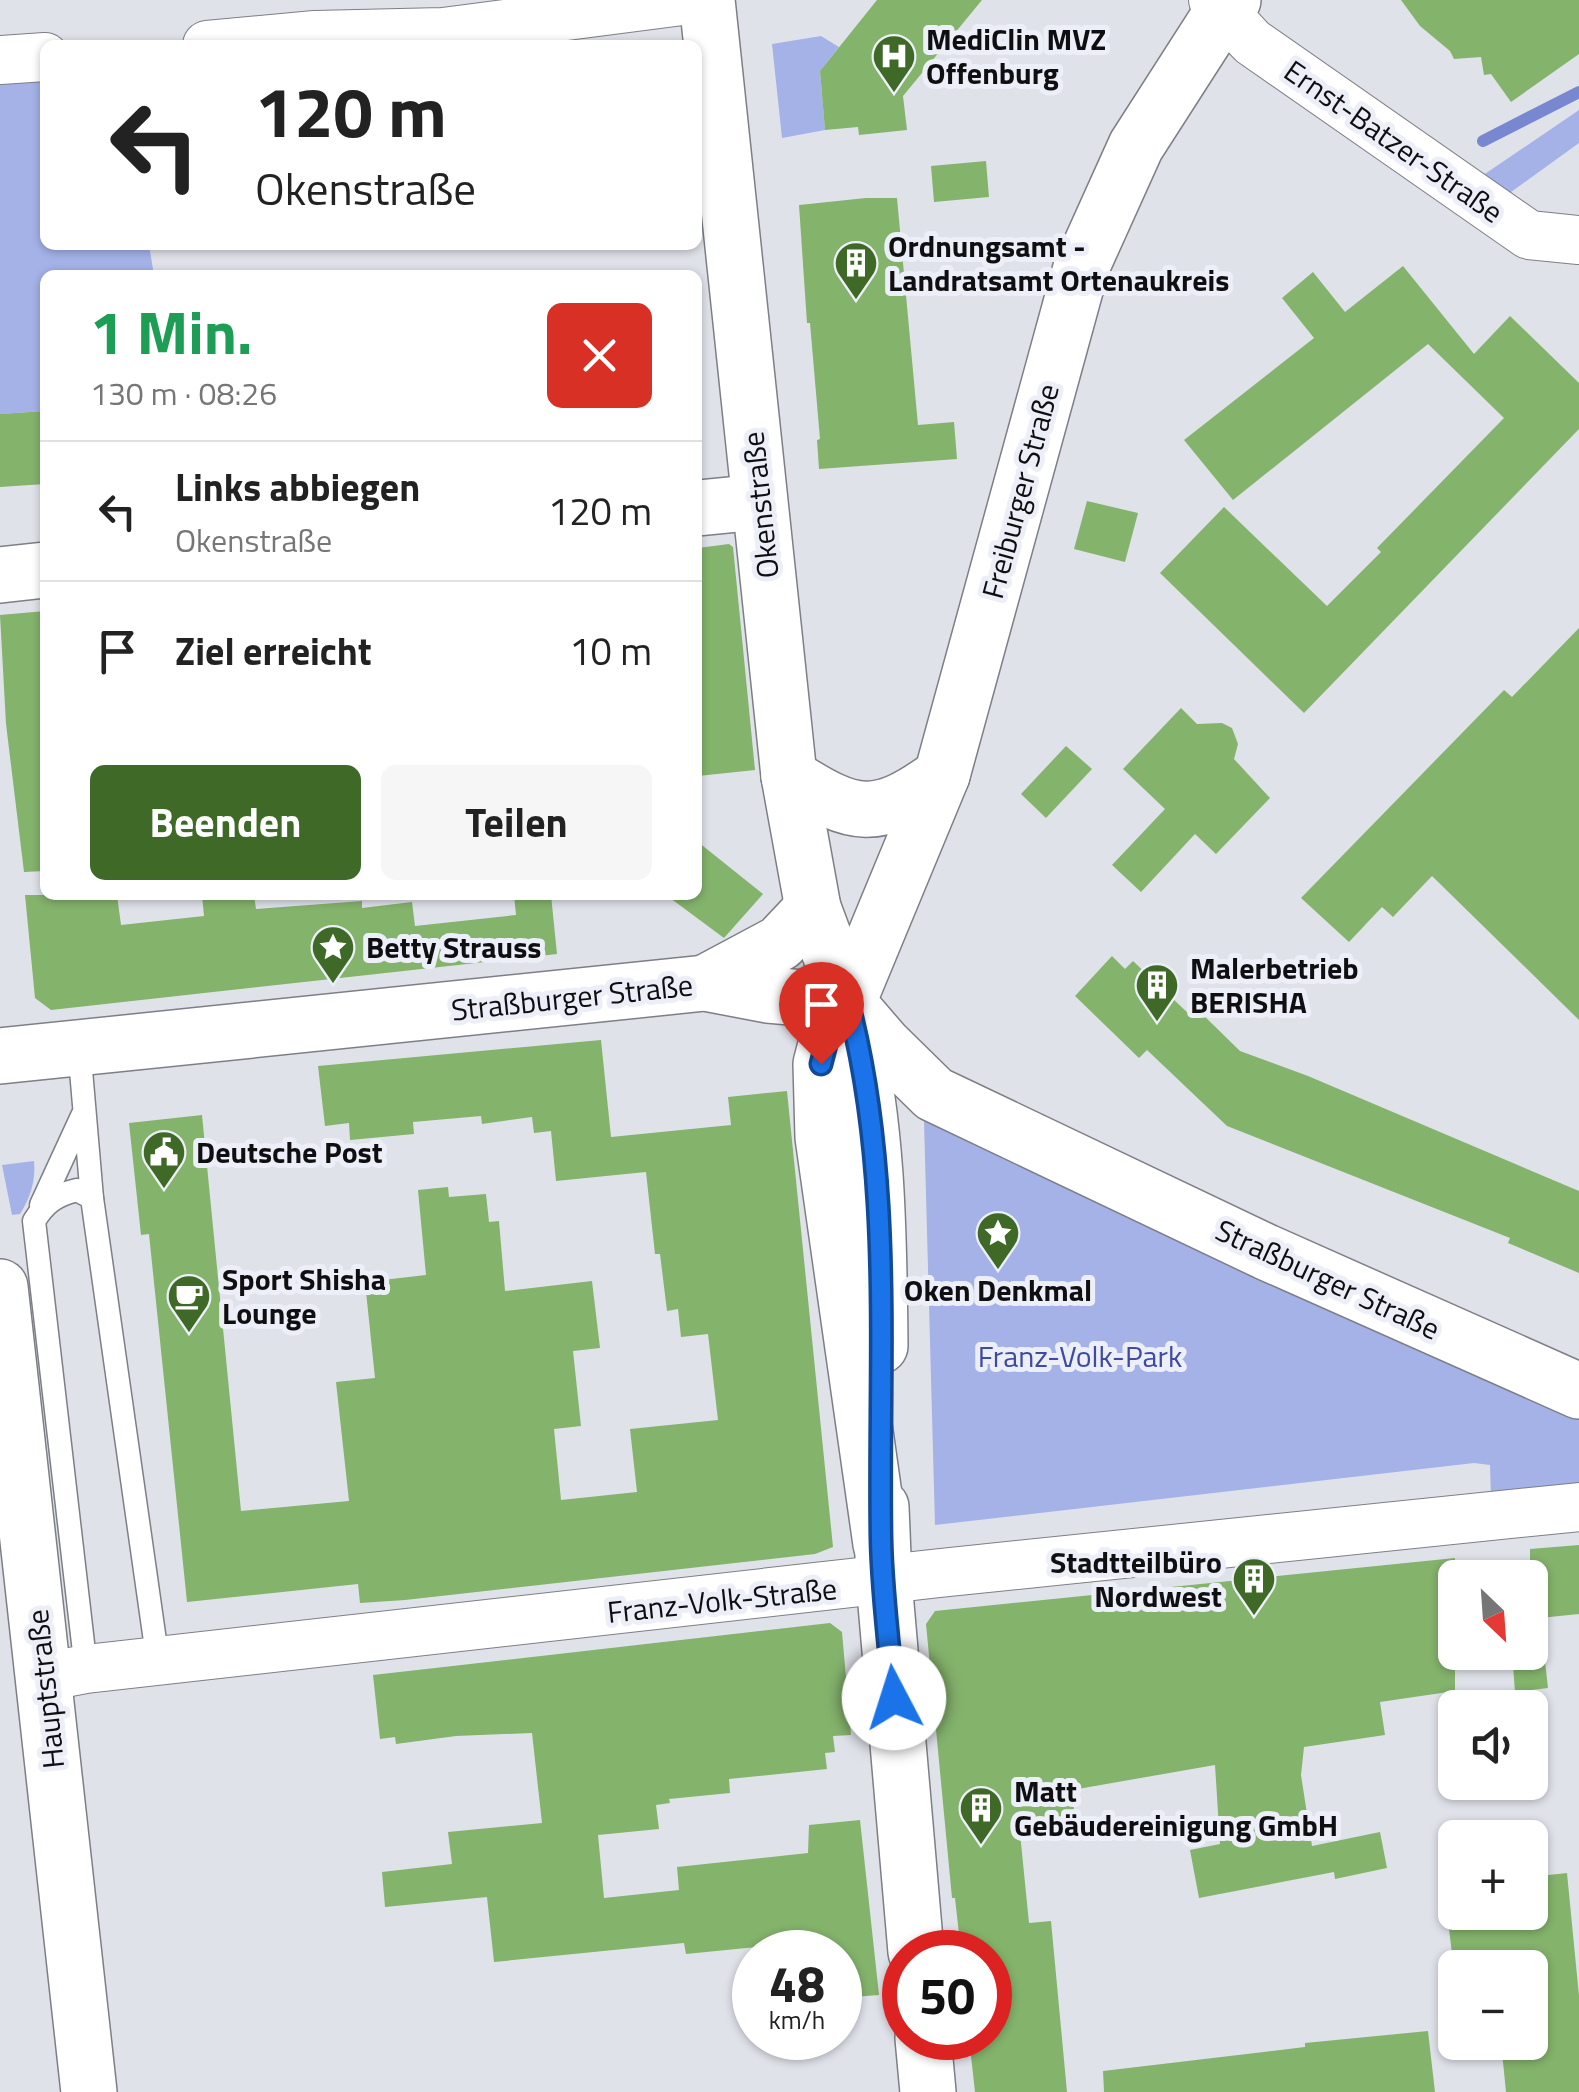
<!DOCTYPE html>
<html lang="de">
<meta charset="utf-8">
<style>
body{margin:0;font-family:"Titillium Web",sans-serif;background:#f6f6f6;color:#222;height:100vh;display:flex;flex-direction:column;font-size:38px;white-space:nowrap}
*{box-sizing:border-box;margin:0}
p{font-size:32px;color:#767676}
.icon{flex:none;width:55px;height:55px;fill:none;stroke:currentColor;stroke-width:2;stroke-linecap:round;stroke-linejoin:round}
.map{position:relative;flex:1;overflow:hidden}
.sheet{position:absolute;left:40px;top:270px;width:662px;height:630px;display:flex;flex-direction:column;background:#fff;border-radius:15px;box-shadow:0 2px 8px #0004}
.sheet>*{flex:none}
.hud{position:absolute;left:40px;top:40px;width:662px;height:210px;border-radius:15px;box-shadow:0 2px 8px #0004;background:#fff;color:#222;overflow:hidden}
.needle{width:65px;rotate:155deg}
.fabs{position:absolute;left:1438px;top:1560px;display:grid;gap:20px}
.fabs a{display:grid;place-items:center;width:110px;height:110px;border-radius:15px;background:#fff;box-shadow:0 2px 8px #0004;font-size:50px}
.speed{position:absolute;left:732px;top:1930px;display:flex;gap:20px;font-size:50px;font-weight:700;text-align:center}
.speed>*{display:grid;place-content:center;width:130px;height:130px;border-radius:50%;background:#fff;box-shadow:0 2px 8px #0004;line-height:1}
.speed small{font-size:25px;font-weight:400}
.speed .limit{border:15px solid #d22;background:#fff;color:#111}
.pin{position:absolute;display:grid;place-items:center;width:85px;height:85px;color:#fff;margin:-102px -42px;border-radius:50% 50% 50% 0;rotate:-45deg;box-shadow:0 0 10px #0007}
.pin .icon{rotate:45deg}
.me{position:absolute;width:110px;margin:-55px;rotate:355deg;stroke-linejoin:round;filter:drop-shadow(0 0 8px #0008)}
.turn{display:flex;align-items:center;gap:35px;height:210px;padding:0 50px;font-size:45px}
.turn .icon{width:130px;height:130px;stroke-width:2.5}
.turn b{display:block;font-size:70px;line-height:85px}
.round{display:grid;place-items:center;flex:none;width:105px;height:105px;border-radius:15px;background:#f6f6f6}
.summary{display:flex;align-items:center;justify-content:space-between;height:170px;padding:0 50px}
h1{font-size:60px;font-weight:700;line-height:75px;color:#1e9e55}
.cta{display:flex;gap:20px;margin-top:auto;padding:20px 50px}
.cta a{flex:1;height:115px;border-radius:15px;background:#3f6926;color:#fff;font-size:40px;font-weight:700;line-height:115px;text-align:center}
.cta a+a{background:#f6f6f6;color:#222}
ul{padding:0;list-style:none}
li{display:flex;align-items:center;gap:30px;height:140px;padding:0 50px;border-top:2px solid #e0e0e0}
li div{flex:1}
li b{display:block;font-size:38px}
li em{font-style:normal}
.map>svg:first-child{display:block}
.green{fill:#a4b2e8}
.lines{fill:none;stroke-linecap:round;stroke-linejoin:round}
.stream{stroke:#7787d0;stroke-width:12}
.building{fill:#84b36c}
.service-casing{stroke:#7d7f86;stroke-width:25}
.minor-casing{stroke:#7d7f86;stroke-width:50}
.tertiary-casing{stroke:#7d7f86;stroke-width:58}
.secondary-casing{stroke:#7d7f86;stroke-width:58}
.service{stroke:#fff;stroke-width:22}
.minor{stroke:#fff;stroke-width:48}
.tertiary{stroke:#fff;stroke-width:55}
.secondary{stroke:#fff;stroke-width:55}
.route-casing{stroke:#114b97;stroke-width:25}
.route{stroke:#1a73e8;stroke-width:18}
.labels{text-anchor:middle;dominant-baseline:central;stroke-width:10;stroke-linejoin:round;paint-order:stroke}
.poi-label{font-size:30px;font-weight:bold;fill:#0f0f12;stroke:#edeff8;text-anchor:start}
.street-label{font-size:30px;fill:#0f0f12;stroke:#edeff8}
.park-label{font-size:30px;fill:#3f4ba3;stroke:#edeff8}
</style>
<div class="map">
<svg width="1579" height="2092" viewBox="0 0 1579 2092">
<rect width="100%" height="100%" fill="#e0e2ea"/>
<g class="green">
<path d="M821,36L839,47L820,71L825,130L782,138L772,44Z"/>
<path d="M45,63V245H149L154,275H45V411L0,414V65Z"/>
<path d="M1579,110V143L1500,200L1476,180Z"/>
<path d="M924,1121L1579,1416V1489L1491,1498L1490,1465L1474,1463L935,1525Z"/>
<path d="M34,1161C36,1181 30,1198 20,1214L12,1215L2,1165Z"/>
</g>
<g class="lines">
<path class="stream" d="M1483,141L1579,92"/>
</g>
<g class="building">
<path d="M877,0H982L903,96L907,130L859,135L858,127L825,130L820,71Z"/>
<path d="M1401,0H1579V54L1511,102L1491,74L1484,75L1481,57L1454,59L1450,51L1420,26Z"/>
<path d="M986,161L989,197L934,202L931,166Z"/>
<path d="M866,198H897L918,425L954,422L957,459L819,469L817,440L820,439L810,323H807L799,205Z"/>
<path d="M1403,266L1474,354L1510,316L1579,383V429L1304,713L1160,573L1224,507L1327,606L1381,552L1377,548L1504,418L1428,344L1233,500L1184,440L1314,338L1282,298L1313,272L1345,312Z"/>
<path d="M45,411V484L0,487V414Z"/>
<path d="M1087,501L1138,513L1125,562L1074,549Z"/>
<path d="M729,544L733,547L755,770L698,776V548Z"/>
<path d="M45,611V871L24,872L6,724L0,615Z"/>
<path d="M1579,628V1020L1432,876L1393,917L1382,907L1349,942L1301,898L1504,690L1512,697Z"/>
<path d="M1181,708L1197,724L1222,723L1232,728L1238,744L1234,759L1270,798L1216,854L1195,834L1141,892L1112,865L1165,809L1123,769Z"/>
<path d="M1066,746L1092,769L1046,818L1021,794Z"/>
<path d="M698,842L763,894L724,938L666,895H698Z"/>
<path d="M25,895H117L121,925L204,916L202,895H254L256,909L362,901V908L412,902L415,926L516,915L514,895H551L557,954L51,1010L35,998Z"/>
<path d="M1112,956L1125,969L1133,961L1190,1015L1196,1008L1240,1051L1308,1076L1579,1191V1273L1508,1243L1510,1238L1227,1126L1147,1050L1139,1058L1075,996Z"/>
<path d="M601,1040L611,1137L731,1125L728,1097L787,1091L833,1547L815,1554L405,1600L360,1603L358,1584L187,1602L149,1234L141,1235L129,1123L202,1115L241,1511L349,1501L336,1382L375,1378L365,1282L426,1275L418,1190L448,1187L449,1197L486,1194L489,1222L499,1221L505,1291L592,1281L600,1348L573,1351L581,1426L554,1429L561,1500L637,1492L630,1429L718,1420L708,1334L681,1337L678,1309L667,1311L660,1254H655L646,1172L556,1181L551,1131L534,1133L532,1117L482,1124L481,1116L413,1122L414,1134L350,1140L349,1123L325,1126L318,1066Z"/>
<path d="M1579,1545V1614L1530,1619V1549Z"/>
<path d="M1455,1558V1691L1380,1702L1385,1735L1304,1747L1301,1775L1312,1846L1380,1832L1387,1868L1335,1879L1334,1872L1199,1898L1190,1850L1220,1844L1215,1765L1072,1790L1076,1829L1020,1833L1029,1923L1051,1921L1067,2092H975L969,2038H990V1952H961L955,1898H952L926,1624L935,1611Z"/>
<path d="M830,1623L842,1632L851,1735L833,1736L835,1752L825,1753L827,1769L729,1779L730,1793L669,1799L670,1803L656,1805L659,1829L598,1835L604,1898L679,1890L677,1867L808,1853L809,1825L860,1820L879,1995L840,1998V1952H809L808,1942L686,1954L684,1943L494,1962L487,1897L385,1907L382,1872L452,1864L448,1832L542,1823L532,1733L456,1736L396,1744L395,1737L380,1739L373,1675Z"/>
<path d="M1512,1652H1544L1548,1688L1515,1692Z"/>
<path d="M1567,1873L1579,1996V2092H1506L1501,2042H1530V1968H1493L1491,1950L1452,1954L1447,1912H1530V1877Z"/>
<path d="M1428,2031L1435,2092H1104L1103,2071L1305,2047V2043Z"/>
</g>
<g class="lines">
<g class="service-casing">
<g id="service">
<path d="M79,1047L92,1198"/>
<path d="M41,1205L82,1116"/>
<path d="M86,1669L34,1221C45,1203 56,1195 77,1190L92,1198L158,1662"/>
</g>
</g>
<g class="minor-casing">
<g id="minor">
<path d="M1213,0L1252,42L1529,235L1579,240"/>
<path d="M207,45L315,35L443,32L690,0"/>
<path d="M0,60L45,57"/>
<path d="M44,1677L86,1669L940,1573L1579,1507"/>
</g>
</g>
<g class="tertiary-casing">
<g id="tertiary">
<path d="M698,508L759,502"/>
<path d="M0,575L45,570"/>
<path d="M789,776C854,818 877,823 942,775"/>
<path d="M705,983L780,943L813,908"/>
<path d="M0,1056L705,983L768,995L848,1002L813,908L789,776L707,0"/>
<path d="M0,1287L89,2092"/>
</g>
</g>
<g class="secondary-casing">
<g id="secondary">
<path d="M848,1002C878,1116 879,1230 880,1346"/>
<path d="M853,1009L884,1045L934,1094L1266,1252L1579,1391"/>
<path d="M881,1507L884,1581L916,1952"/>
<path d="M881,1544L823,1137L821,1064L828,1037L848,1002L942,775L1081,268L1136,146L1222,12L1233,0"/>
<path d="M923,2038L928,2092"/>
</g>
</g>
<use href="#service" class="service"/>
<use href="#minor" class="minor"/>
<use href="#tertiary" class="tertiary"/>
<use href="#secondary" class="secondary"/>
</g>
<g class="lines">
<g class="route-casing">
<path id="route" d="M821,1064L828,1037L848,1002C894,1177 878,1360 881,1539C882,1592 889,1645 894,1698"/>
</g>
<use href="#route" class="route"/>
</g>
<defs>
<g id="hospital-pin" transform="scale(2.25)"><path d="M0 17L-7.5 6A9.5 9.5 0 1 1 7.5 6Z" fill="#3f6926" stroke="#edeff8"/><path d="M-5-5h3v3.5h4V-5h3V5h-3V1.5h-4V5h-3Z" fill="#fff"/></g>
<g id="building-pin" transform="scale(2.25)"><path d="M0 17L-7.5 6A9.5 9.5 0 1 1 7.5 6Z" fill="#3f6926" stroke="#edeff8"/><path d="M-4-6H4V6H1V3H-1V6H-4ZM-2.5-4.3h1.7v1.8h-1.7ZM.8-4.3h1.7v1.8H.8ZM-2.5-1h1.7V.8h-1.7ZM.8-1h1.7V.8H.8Z" fill="#fff"/></g>
<g id="sight-pin" transform="scale(2.25)"><path d="M0 17L-7.5 6A9.5 9.5 0 1 1 7.5 6Z" fill="#3f6926" stroke="#edeff8"/><path d="M0-6L1.8-2.2L6-1.7L2.9 1.2L3.7 5.4L0 3.3L-3.7 5.4L-2.9 1.2L-6-1.7L-1.8-2.2Z" fill="#fff"/></g>
<g id="civic-pin" transform="scale(2.25)"><path d="M0 17L-7.5 6A9.5 9.5 0 1 1 7.5 6Z" fill="#3f6926" stroke="#edeff8"/><path d="M-.6-6.5H3V-4.5H.6V-3L4-1V1h2V6H-6V1h2V-1L-.6-3ZM-1.2 2.5V6h2.4V2.5Z" fill="#fff"/></g>
<g id="cafe-pin" transform="scale(2.25)"><path d="M0 17L-7.5 6A9.5 9.5 0 1 1 7.5 6Z" fill="#3f6926" stroke="#edeff8"/><path d="M-5.5-4.5H6V0H3Q3 3.5 0 3.5H-2.5Q-5.5 3.5-5.5 0ZM3-3.2v2h1.7v-2ZM-6 4.5H4V6H-6Z" fill="#fff"/></g>
</defs>
<g fill-rule="evenodd">
<use href="#hospital-pin" x="894" y="56"/>
<use href="#building-pin" x="856" y="263"/>
<use href="#sight-pin" x="333" y="947"/>
<use href="#building-pin" x="1157" y="985"/>
<use href="#civic-pin" x="164" y="1152"/>
<use href="#sight-pin" x="998" y="1233"/>
<use href="#cafe-pin" x="189" y="1296"/>
<use href="#building-pin" x="1254" y="1579"/>
<use href="#building-pin" x="981" y="1808"/>
</g>
<g class="labels">
<g class="poi-label">
<text x="926" y="39">MediClin MVZ<tspan x="926" dy="34">Offenburg</tspan></text>
<text x="888" y="246">Ordnungsamt -<tspan x="888" dy="34">Landratsamt Ortenaukreis</tspan></text>
<text x="366" y="947">Betty Strauss</text>
<text x="1190" y="968">Malerbetrieb<tspan x="1190" dy="34">BERISHA</tspan></text>
<text x="196" y="1152">Deutsche Post</text>
<text x="222" y="1279">Sport Shisha<tspan x="222" dy="34">Lounge</tspan></text>
<text x="998" y="1290" text-anchor="middle">Oken Denkmal</text>
<text x="1222" y="1562" text-anchor="end">Stadtteilbüro<tspan x="1222" dy="34">Nordwest</tspan></text>
<text x="1014" y="1791">Matt<tspan x="1014" dy="34">Gebäudereinigung GmbH</tspan></text>
</g>
<g class="street-label">
<text transform="translate(1394 141) rotate(35)">Ernst-Batzer-Straße</text>
<text transform="translate(1020 491) rotate(-75)">Freiburger Straße</text>
<text transform="translate(760 505) rotate(-96)">Okenstraße</text>
<text transform="translate(572 997) rotate(-6)">Straßburger Straße</text>
<text transform="translate(1328 1279) rotate(25)">Straßburger Straße</text>
<text transform="translate(722 1600) rotate(-6)">Franz-Volk-Straße</text>
<text transform="translate(45 1689) rotate(-96)">Hauptstraße</text>
</g>
<g class="park-label">
<text x="1080" y="1356">Franz-Volk-Park</text>
</g>
</g>
</svg>
<div class="fabs">
<a><svg class="needle" viewBox="-14 -14 28 28"><path d="M0-13l5 13h-10z" fill="#e53935"/><path d="M0 13l5-13h-10z" fill="#767676"/></svg></a>
<a><svg class="icon" aria-label="sound" viewBox="0 0 24 24"><path d="M4 9h4l5-4v14l-5-4H4zM17 9q2 3 0 6"/></svg></a>
<a>+</a>
<a>−</a>
</div>
<div class="speed"><div>48<small>km/h</small></div><div class="limit">50</div></div>
<div class="pin" style="left:821px;top:1064px;background:#d93025"><svg class="icon" aria-label="arrive" viewBox="0 0 24 24"><path d="M6 21V4h12l-3 4 3 4H6"/></svg></div>
<svg class="me" style="left:894px;top:1698px" viewBox="-20 -20 40 40"><circle r="19" fill="#fff"/><path d="M0-13L10 11 0 6-10 11z" fill="#1a73e8"/></svg>
<div class="hud">
<div class="turn"><svg class="icon" aria-label="left" viewBox="0 0 24 24"><path d="M17 20v-9H6M10 6l-5 5 5 5"/></svg><div><b>120 m</b>Okenstraße</div></div>
</div>
<section class="sheet">
<div class="summary"><div><h1>1 Min.</h1><p>130 m · 08:26</p></div><a class="round" style="background:#d93025;color:#fff"><svg class="icon" aria-label="close" viewBox="0 0 24 24"><path d="M6 6l12 12M18 6L6 18"/></svg></a></div>
<ul>
<li><svg class="icon" aria-label="left" viewBox="0 0 24 24"><path d="M17 20v-9H6M10 6l-5 5 5 5"/></svg><div><b>Links abbiegen</b><p>Okenstraße</p></div><em>120 m</em></li>
<li><svg class="icon" aria-label="arrive" viewBox="0 0 24 24"><path d="M6 21V4h12l-3 4 3 4H6"/></svg><div><b>Ziel erreicht</b></div><em>10 m</em></li>
</ul>
<div class="cta"><a>Beenden</a><a>Teilen</a></div>
</section>
</div>
